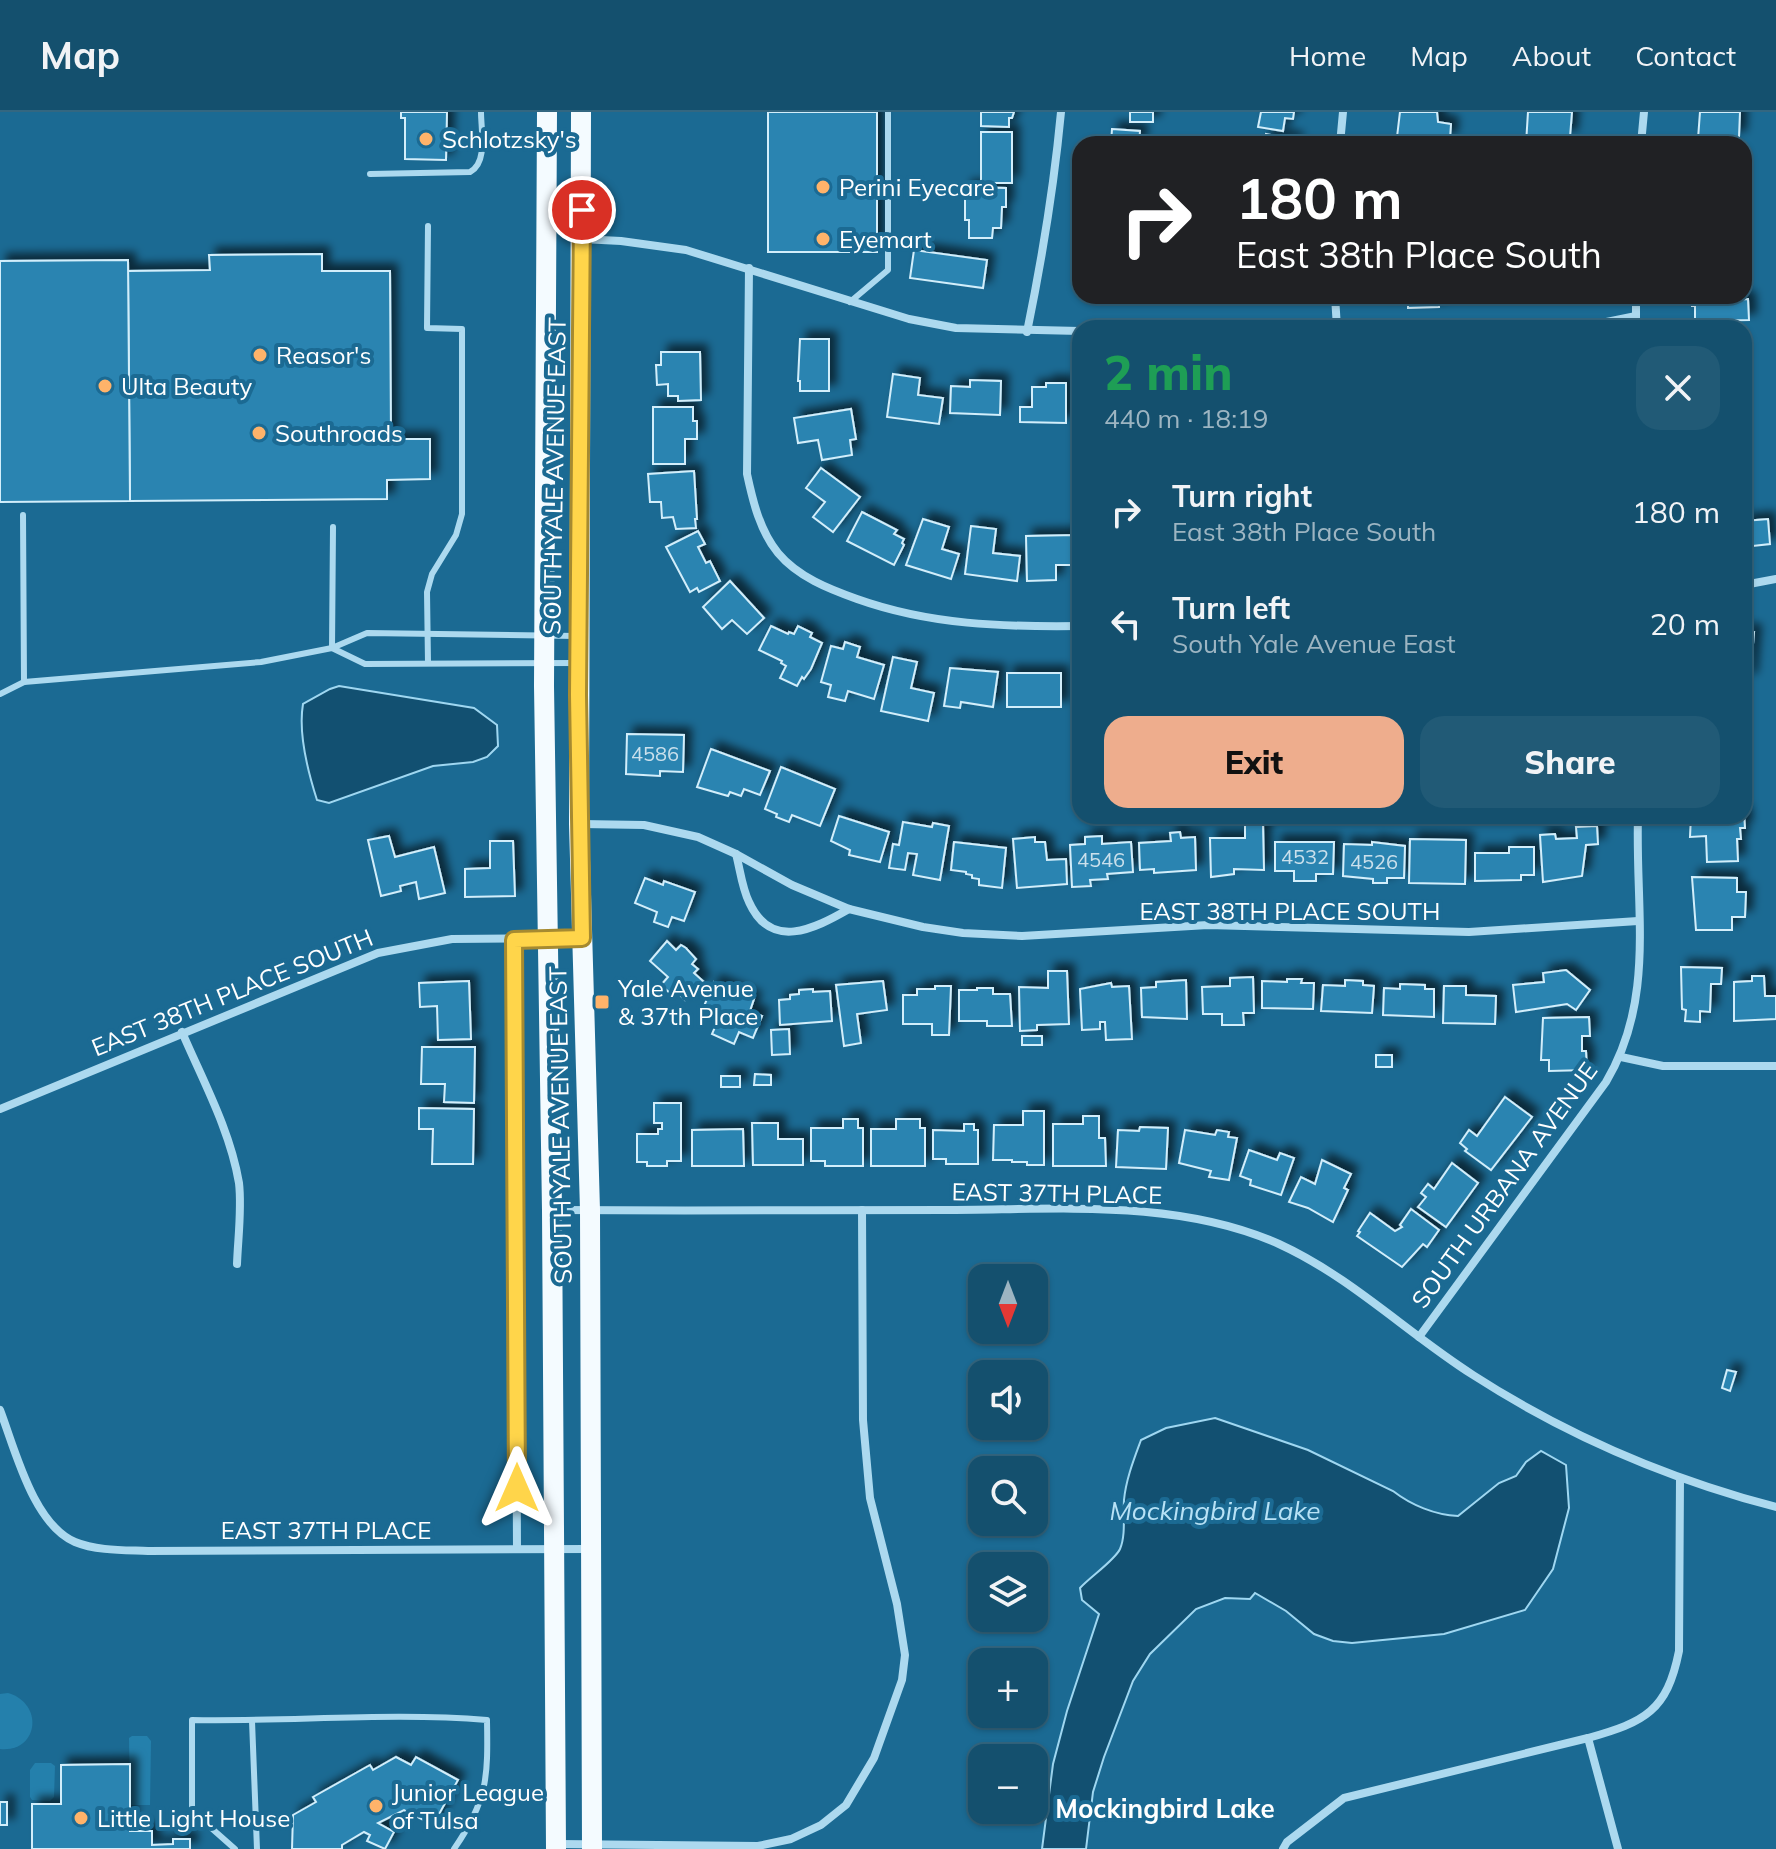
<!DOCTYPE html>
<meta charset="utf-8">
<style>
body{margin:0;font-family:Mulish,sans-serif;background:#215a76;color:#f1f3f6;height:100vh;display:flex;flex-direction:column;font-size:30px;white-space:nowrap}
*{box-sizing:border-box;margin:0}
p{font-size:26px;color:#9db5c2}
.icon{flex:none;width:44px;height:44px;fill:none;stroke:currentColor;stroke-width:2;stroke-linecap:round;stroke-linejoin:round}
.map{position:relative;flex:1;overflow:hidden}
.drawer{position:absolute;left:1072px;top:208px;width:680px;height:504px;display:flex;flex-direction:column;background:#14506e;border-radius:24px;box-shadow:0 2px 6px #0004,0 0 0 2px #336781}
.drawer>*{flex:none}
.guide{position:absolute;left:1072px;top:24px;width:680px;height:168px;border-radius:24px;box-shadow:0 2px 6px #0004,0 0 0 2px #336781;background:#202124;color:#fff;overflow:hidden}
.needle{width:52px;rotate:180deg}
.tools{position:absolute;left:968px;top:1152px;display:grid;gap:16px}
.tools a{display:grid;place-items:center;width:80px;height:80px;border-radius:16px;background:#14506e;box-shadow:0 2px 6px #0004,0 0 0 2px #336781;font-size:40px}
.pin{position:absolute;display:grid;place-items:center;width:68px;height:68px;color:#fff;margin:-34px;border:4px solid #fff;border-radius:50%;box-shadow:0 2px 8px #0007}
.me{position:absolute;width:88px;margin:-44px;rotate:0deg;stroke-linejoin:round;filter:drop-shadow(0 0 6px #0008)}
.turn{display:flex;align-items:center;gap:28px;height:168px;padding:0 32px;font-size:36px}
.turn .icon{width:104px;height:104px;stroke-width:2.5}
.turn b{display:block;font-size:56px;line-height:68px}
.round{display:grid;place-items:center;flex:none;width:84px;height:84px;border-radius:24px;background:#215a76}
.head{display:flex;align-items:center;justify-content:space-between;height:136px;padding:0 32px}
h1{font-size:48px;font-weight:800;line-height:60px;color:#1e9e55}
.action{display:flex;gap:16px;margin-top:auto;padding:16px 32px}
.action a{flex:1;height:92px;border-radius:24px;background:#eead8d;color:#111;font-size:32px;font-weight:800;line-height:92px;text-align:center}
.action a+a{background:#215a76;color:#f1f3f6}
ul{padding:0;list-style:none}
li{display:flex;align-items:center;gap:24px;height:112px;padding:0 32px}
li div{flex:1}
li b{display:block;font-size:30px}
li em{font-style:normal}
header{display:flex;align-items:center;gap:48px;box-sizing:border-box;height:112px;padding:0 40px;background:#14506e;border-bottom:2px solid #336781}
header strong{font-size:38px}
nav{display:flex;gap:44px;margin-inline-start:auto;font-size:28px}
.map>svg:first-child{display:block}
.green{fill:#2480ac}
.water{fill:#125071;stroke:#9fd7f1;stroke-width:2}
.building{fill:#2a84b1;stroke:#d2eefb;stroke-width:2;filter:url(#shadow)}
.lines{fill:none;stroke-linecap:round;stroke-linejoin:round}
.lane{stroke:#acd9ef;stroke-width:6}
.street{stroke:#acd9ef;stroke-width:8}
.primary{stroke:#f4fbff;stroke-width:20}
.route-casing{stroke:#a68a30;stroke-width:20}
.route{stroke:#ffd54a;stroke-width:14}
.poi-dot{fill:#ffb36a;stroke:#1b6a93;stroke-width:3}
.labels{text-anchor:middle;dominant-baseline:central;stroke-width:8;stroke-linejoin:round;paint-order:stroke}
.number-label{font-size:20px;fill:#cae0ec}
.poi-label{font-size:24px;fill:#fff;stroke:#1b6a93;text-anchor:start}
.street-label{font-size:24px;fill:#fff;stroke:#1b6a93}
.water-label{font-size:26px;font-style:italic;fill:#b8e2f6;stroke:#1b6a93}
.neighbourhood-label{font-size:26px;font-weight:bold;fill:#fff;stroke:#1b6a93}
</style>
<header>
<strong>Map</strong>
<nav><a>Home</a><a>Map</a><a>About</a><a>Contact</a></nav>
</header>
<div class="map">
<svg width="1776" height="1737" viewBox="0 0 1776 1737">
<defs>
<filter id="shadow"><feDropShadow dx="7" dy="-7" stdDeviation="4" flood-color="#0009"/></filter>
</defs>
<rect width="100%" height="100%" fill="#1b6a93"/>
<g class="green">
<path d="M8,1581C45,1592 38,1641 0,1637V1582Z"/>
<path d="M132,1624H147L151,1629L150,1693H130L129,1626Z"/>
<path d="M35,1651H51L55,1654L54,1685L50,1689L32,1688L30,1685V1658Z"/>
</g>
<g class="water">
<path d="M339,574L474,596L497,613L498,634L487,645L473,650L433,654L329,691L317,688C308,660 298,621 303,592L330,577Z"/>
<path d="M1215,1306L1308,1338L1393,1379C1411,1393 1435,1403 1458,1404L1499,1371L1516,1364L1526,1350L1541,1339L1566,1353L1569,1396L1553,1457L1525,1498L1444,1522L1352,1531L1333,1529L1314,1522L1286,1499L1255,1481L1250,1487L1225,1486L1196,1497L1150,1542L1133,1569L1104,1645L1093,1680L1086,1737H1042L1053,1652L1067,1599L1099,1502L1082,1488L1080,1476C1090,1465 1115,1448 1120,1437C1126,1423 1123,1403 1124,1388C1126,1367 1134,1347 1141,1328L1166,1316Z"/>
</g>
<g class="building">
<path d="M401,0H447L446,48L405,47V6H401Z"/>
<rect x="768" y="0" width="109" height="140"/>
<path d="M981,0H1014L1012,6H1009V15L981,14Z"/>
<rect x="1130" y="0" width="23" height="10"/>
<path d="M1261,0H1294L1293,7L1285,6L1283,19L1258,15Z"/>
<path d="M1400,0H1437L1438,10L1451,12L1450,27L1428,28L1397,25Z"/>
<path d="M1528,0H1572L1570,25L1556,24L1555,32H1526Z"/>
<path d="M1700,0H1740L1739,25H1728V28L1698,27Z"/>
<path d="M1112,17L1140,19L1139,32H1111Z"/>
<rect x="981" y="20" width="31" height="51"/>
<path d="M1266,22L1296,28L1295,32H1264Z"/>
<path d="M965,75L1006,76V95H1002L1001,116H993L992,126H969V108H965Z"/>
<path d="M914,138L987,148L983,176L910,166Z"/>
<path d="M322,142V159H390L391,327H430V367L387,368V387L130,389L128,159L210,158L209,143Z"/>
<path d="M128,148L130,389L0,390V149Z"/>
<path d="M1224,184H1288V185L1224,190Z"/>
<path d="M1383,184H1460V189H1439V195L1408,196V192H1383Z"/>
<path d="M1687,184H1718V188L1748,187L1749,208L1695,209V194H1692V187H1687Z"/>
<path d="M800,227H829V279H800V269H798Z"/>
<path d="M661,240H700L701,288L678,289V284H668V272L657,273L656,253H661Z"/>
<path d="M893,262L920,266L918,283L943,286L939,312L887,305Z"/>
<path d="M970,268L1001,269L1000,303L950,301L951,274L970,275Z"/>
<path d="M1046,271H1066V311L1020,310V295H1032V275H1046Z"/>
<path d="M653,295H693V309H697V327H685V352H653Z"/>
<path d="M851,297L856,327L850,328L852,343L822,348L818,328L798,331L794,306Z"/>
<path d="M821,356L860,385L833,420L813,405L825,390L806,376Z"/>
<path d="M694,359L697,407H695L696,416L676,417L673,405L662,406L661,390H650L648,362Z"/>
<path d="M862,400L897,418L894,422L904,427L902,431L904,433L894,453L847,429Z"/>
<path d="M923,407L949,415L942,437L959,442L951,467L906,453Z"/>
<path d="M1768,407L1770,432L1744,435V409Z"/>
<path d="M971,414L996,417L993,441L1020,444L1017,469L965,462Z"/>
<path d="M698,419L705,432L698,435L706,451L710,449L720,469L699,480L697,476L690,480L666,435Z"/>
<path d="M1076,423L1077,453H1056V468L1027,469L1026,424Z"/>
<path d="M730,469L764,506L747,522L732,508L722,517L703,495Z"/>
<path d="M771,514L788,522L789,520L794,522L798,514L812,521L810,525L822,531L811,557L804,567L802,565L797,574L780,566L786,554L781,551L782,549L759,538Z"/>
<path d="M1744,518L1754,520L1750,567H1746V570Z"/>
<path d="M845,530L860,535L857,545L884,553L874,587L848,579L845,589L828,585L831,573L821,570L831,534L843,537Z"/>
<path d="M893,545L917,550L911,576L934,581L928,609L881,599Z"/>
<path d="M950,556L998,560L993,595L961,590L960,596L944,594Z"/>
<rect x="1007" y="561" width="54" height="34"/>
<path d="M1080,562V598H1072L1071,563Z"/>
<path d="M627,622L684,623L683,660L660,659V664L626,662Z"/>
<path d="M711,637L770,659L760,683L744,677L741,684L730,680L728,684L697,675Z"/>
<path d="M781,655L835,677L820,714L792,703L789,710L776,705L777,702L765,697Z"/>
<path d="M1744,700L1745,716H1740L1741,727H1737L1738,749L1707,750L1706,724L1690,725L1691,704H1744Z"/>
<path d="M839,704L889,720L880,750L849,743L850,738L831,729Z"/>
<path d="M903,710L932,715L933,711L949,714L940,768L913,763L917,742L908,741L905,758L889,756L893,732L899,733Z"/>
<path d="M1245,711H1263L1264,758L1234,757V762L1211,765L1210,726H1245Z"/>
<path d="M1597,714L1598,732L1586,733L1582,764L1543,770L1540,723L1555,722L1556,727L1577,726L1576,715Z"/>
<path d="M1180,720L1181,726L1195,725L1196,758L1154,761V757L1140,758L1139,731L1171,729L1170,721Z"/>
<path d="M389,724L395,745L434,735L445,781L419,787L416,770L400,774L401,779L381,784L368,728Z"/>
<path d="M1102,724V732L1131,730L1133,760L1107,762L1108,767L1090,768L1091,774L1072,775L1070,733L1085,732V725Z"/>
<path d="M1035,725V730H1045L1047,748L1066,747L1067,772L1017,776L1013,727Z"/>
<path d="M1410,727L1466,728L1465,772L1409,771Z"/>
<path d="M490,729H513L515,784L465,785V757L490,756Z"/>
<path d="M954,730L1006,736L1002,776L979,773V767L972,766V763L966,762V760L951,758Z"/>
<path d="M1275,730H1334L1333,762H1316V769H1294V759H1275Z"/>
<path d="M1372,730L1405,734L1404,766H1387V771H1373V767L1343,764L1344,732L1372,733Z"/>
<path d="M1509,735H1534V763H1521V768L1475,769V741H1509Z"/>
<path d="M1692,765L1737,766V780H1746L1745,805H1732V818H1696Z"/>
<path d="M645,766L663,773L664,769L695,780L684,809L672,805L668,815L654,810L657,800L635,791Z"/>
<path d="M667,829L676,838L681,833L686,836L696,847L692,852L698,857L694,861L703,869L685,888L676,879L672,883L661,873L668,865L650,849Z"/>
<path d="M1681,855L1722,856L1721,872H1711L1710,900L1700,899V910L1685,909L1686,898L1682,897Z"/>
<path d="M1566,858L1590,878L1576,898L1567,892L1516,900L1513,873L1544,870L1543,861Z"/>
<path d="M1048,859H1067L1069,912L1037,913V918L1020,919L1019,875L1048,876Z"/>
<path d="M1752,864H1764L1765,884H1776V907L1734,909V870L1752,869Z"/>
<path d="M1253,865L1254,901H1243L1244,913H1222V902H1203L1202,875L1230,874V866Z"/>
<path d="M1287,867H1302L1301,871H1314L1313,897L1262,896V869L1287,870Z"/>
<path d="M1186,868L1187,907L1142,905L1141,876L1156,875V870Z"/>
<path d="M1345,868L1363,869V873L1374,874L1372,901L1321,899L1323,873L1345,874Z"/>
<path d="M469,869L471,927L438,928L437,894L420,895L419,871Z"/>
<path d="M883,869L887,898L857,902L861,931L844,934L836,873Z"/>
<path d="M714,870L754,887L750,899L762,904L753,926L739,920L734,932L712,922L719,906L702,899Z"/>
<path d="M1111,871L1112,875L1129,874L1132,927L1106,928L1105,910H1100V917L1082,918L1080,877Z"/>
<path d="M1400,872L1425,873V877H1434V905L1383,903L1384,876L1400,877Z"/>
<path d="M935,874H951L949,923H932V912H903V883H917V877H935Z"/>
<path d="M1444,874H1466V883L1496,884L1495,912L1443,911Z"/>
<path d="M977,876H993V882H1010L1012,914H987V909H959V878H977Z"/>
<path d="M813,877V880L830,879L832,909L780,913L779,888L790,887V883L799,882V878Z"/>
<path d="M1589,905L1590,924H1582V939H1586L1587,958L1549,959V948H1541L1543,906Z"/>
<path d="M789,917L790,942L772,943L771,918Z"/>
<rect x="1022" y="924" width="20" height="9"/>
<path d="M422,935H475L474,991L444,990L445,972H421Z"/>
<rect x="1376" y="943" width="16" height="12"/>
<path d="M755,962L771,963V973H754Z"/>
<rect x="721" y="964" width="19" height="11"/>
<path d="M1505,985L1532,1005L1491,1058L1465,1039L1467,1037L1460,1031L1469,1018L1477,1024Z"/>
<path d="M654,991H681V1049H667V1054H647V1050H637V1022H658V1017H662V1011H654Z"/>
<path d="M419,996L474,997L473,1052H432L433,1017H419Z"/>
<path d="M1023,999H1044V1053H1027V1050H1012V1048H993L994,1013H1023Z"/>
<path d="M1083,1004H1099V1026H1105L1106,1054H1053V1012H1083Z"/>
<path d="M843,1007H858V1016H863V1054H825V1049H811V1016H843Z"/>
<path d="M896,1007H920V1016H925V1054H871V1017H896Z"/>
<path d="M752,1011H778V1027H803V1053H753Z"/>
<path d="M964,1012H974V1018H978V1052H946V1047H933V1018L964,1019Z"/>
<path d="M1140,1015L1168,1016L1166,1057L1116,1055L1118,1018L1139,1019Z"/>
<path d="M743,1017L744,1054H692V1018Z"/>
<path d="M1185,1018L1215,1023L1217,1018L1229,1020L1228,1025L1237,1026L1229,1068L1209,1065L1211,1059L1179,1051Z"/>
<path d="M1249,1038L1277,1048L1280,1041L1294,1046L1281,1083L1250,1073L1251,1068L1240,1064Z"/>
<path d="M1322,1048L1351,1062L1344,1076L1348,1078L1333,1110L1308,1096L1289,1090L1301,1065L1315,1072Z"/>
<path d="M1452,1051L1478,1071L1446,1115L1418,1095L1426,1085L1421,1081L1428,1072L1434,1077Z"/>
<path d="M1411,1097L1439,1118L1427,1135L1423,1132L1402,1155L1357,1124L1360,1120L1358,1119L1370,1101L1395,1119L1402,1115L1400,1113Z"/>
<path d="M1727,1258L1736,1260L1730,1279L1722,1276Z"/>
<path d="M396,1645L411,1653L416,1645L458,1668L433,1713L404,1698L378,1711L394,1720L385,1737L367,1729L370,1723L364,1720L342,1733V1737H292L293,1703L316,1690L313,1685L370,1653L373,1658Z"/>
<path d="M130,1652V1719H152V1733L173,1732V1727H190V1737H32V1692H61V1653Z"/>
<rect x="0" y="1690" width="7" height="23"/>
</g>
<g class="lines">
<g class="lane">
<path d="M370,62L470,60C488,51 481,18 481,0"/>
<path d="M850,190L888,158V0"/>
<path d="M23,403L24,570"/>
<path d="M332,536L365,552L577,551"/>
<path d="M332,536L333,415"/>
<path d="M428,551L427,480L432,462L456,423L462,402V217L427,216L428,114"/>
<path d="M0,582L24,570L261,550L332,536L367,521L577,524"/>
<path d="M252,1609L257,1737"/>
<path d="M235,1737L192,1699V1608C290,1610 389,1600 487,1608C488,1665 488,1688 454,1737"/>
</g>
<g class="street">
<path d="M1340,32L1343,0"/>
<path d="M1641,32L1644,0"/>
<path d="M582,127L621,129L686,138L909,207L956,216L1080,219"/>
<path d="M749,156L747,362C753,390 760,419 778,441C798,465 829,477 857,487C930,513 1003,515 1080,514"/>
<path d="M1335,184L1337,216"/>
<path d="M1636,184V216"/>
<path d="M1577,216L1636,204"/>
<path d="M1027,220C1042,147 1054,75 1061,0"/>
<path d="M1744,473L1776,467"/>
<path d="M581,712L644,713L698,725L736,742L792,773L849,797L923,815L963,821L1022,824L1208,813L1469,820L1638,809"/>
<path d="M736,742C740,757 742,776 749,790C771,839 814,817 849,797"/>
<path d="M514,828L517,1436"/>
<path d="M182,920C203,969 230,1018 239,1071C242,1096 238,1126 237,1152"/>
<path d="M1621,945L1663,954H1776"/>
<path d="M0,997L378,841L452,827L581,826"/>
<path d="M555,1098C685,1099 815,1098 945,1098C1055,1098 1177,1086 1279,1132C1351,1165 1407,1221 1473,1263C1566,1323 1669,1367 1776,1395"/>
<path d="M1419,1225L1606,970C1656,886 1635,798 1638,704"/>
<path d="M0,1298C15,1337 33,1412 75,1430C97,1439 125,1438 148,1439L590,1437"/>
<path d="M1588,1626L1618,1737"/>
<path d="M558,1732L758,1734L791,1727L821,1713L846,1693L874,1646L902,1568L905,1543L897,1492L870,1386L863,1308L862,1098"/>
<path d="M1283,1737L1287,1730L1344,1686L1588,1626C1645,1610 1667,1599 1679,1539L1680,1366"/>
</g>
<g class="primary">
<path d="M547,0L544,574L552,1098L556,1737"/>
<path d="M581,0L579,712L590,1098L592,1737"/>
</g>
</g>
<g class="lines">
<g class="route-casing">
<path id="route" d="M517,1376L514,828L582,826L578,583L582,98"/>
</g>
<use href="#route" class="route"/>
</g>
<g class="poi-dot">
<circle cx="426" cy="27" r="8"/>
<circle cx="823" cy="75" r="8"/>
<circle cx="823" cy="127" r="8"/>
<circle cx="260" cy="243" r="8"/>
<circle cx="105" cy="274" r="8"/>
<circle cx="259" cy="321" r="8"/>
<rect x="594" y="882" width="16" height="16" rx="4"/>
<circle cx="376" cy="1694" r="8"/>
<circle cx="81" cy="1706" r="8"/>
</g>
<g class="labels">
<g class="number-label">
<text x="655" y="641">4586</text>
<text x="1305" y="744">4532</text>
<text x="1101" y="747">4546</text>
<text x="1374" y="749">4526</text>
</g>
<g class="poi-label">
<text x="442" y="27">Schlotzsky's</text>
<text x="839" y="75">Perini Eyecare</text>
<text x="839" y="127">Eyemart</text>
<text x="276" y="243">Reasor's</text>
<text x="121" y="274">Ulta Beauty</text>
<text x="275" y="321">Southroads</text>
<text x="618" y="876">Yale Avenue<tspan x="618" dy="28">&amp; 37th Place</tspan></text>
<text x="392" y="1680">Junior League<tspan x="392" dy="28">of Tulsa</tspan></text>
<text x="97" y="1706">Little Light House</text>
</g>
<g class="street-label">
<text transform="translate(554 364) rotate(-89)">SOUTH YALE AVENUE EAST</text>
<text x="1290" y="799">EAST 38TH PLACE SOUTH</text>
<text transform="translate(232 880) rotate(-22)">EAST 38TH PLACE SOUTH</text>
<text transform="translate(560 1013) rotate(-91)">SOUTH YALE AVENUE EAST</text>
<text transform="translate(1504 1073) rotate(-54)">SOUTH URBANA AVENUE</text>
<text transform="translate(1057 1081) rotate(1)">EAST 37TH PLACE</text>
<text x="326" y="1418">EAST 37TH PLACE</text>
</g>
<g class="water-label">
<text x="1215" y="1398">Mockingbird Lake</text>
</g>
<g class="neighbourhood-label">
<text x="1165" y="1696">Mockingbird Lake</text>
</g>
</g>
</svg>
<div class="tools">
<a><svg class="needle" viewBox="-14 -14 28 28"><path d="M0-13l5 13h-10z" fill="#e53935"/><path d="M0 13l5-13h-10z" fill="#9db5c2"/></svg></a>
<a><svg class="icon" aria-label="sound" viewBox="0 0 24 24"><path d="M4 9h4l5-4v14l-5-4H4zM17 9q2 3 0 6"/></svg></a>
<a><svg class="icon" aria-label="search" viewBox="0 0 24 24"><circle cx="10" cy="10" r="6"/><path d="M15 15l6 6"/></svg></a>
<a><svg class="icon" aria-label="layers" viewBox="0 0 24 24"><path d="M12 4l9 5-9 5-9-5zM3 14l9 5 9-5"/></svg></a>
<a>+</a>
<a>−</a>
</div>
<div class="pin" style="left:582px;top:98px;background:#d93025"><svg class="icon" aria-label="arrive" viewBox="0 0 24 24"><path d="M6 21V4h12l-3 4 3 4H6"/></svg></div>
<svg class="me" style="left:517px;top:1376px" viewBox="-20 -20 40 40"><path d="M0-17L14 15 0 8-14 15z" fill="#ffd54a" stroke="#fff" stroke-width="4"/></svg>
<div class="guide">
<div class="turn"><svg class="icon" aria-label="right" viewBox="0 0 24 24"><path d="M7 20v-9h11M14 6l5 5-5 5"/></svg><div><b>180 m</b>East 38th Place South</div></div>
</div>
<section class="drawer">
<div class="head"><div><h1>2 min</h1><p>440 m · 18:19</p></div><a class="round"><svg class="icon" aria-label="close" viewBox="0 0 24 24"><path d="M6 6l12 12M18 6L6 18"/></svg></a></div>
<ul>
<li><svg class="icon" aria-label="right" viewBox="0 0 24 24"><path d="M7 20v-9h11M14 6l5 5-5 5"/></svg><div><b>Turn right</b><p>East 38th Place South</p></div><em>180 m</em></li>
<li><svg class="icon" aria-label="left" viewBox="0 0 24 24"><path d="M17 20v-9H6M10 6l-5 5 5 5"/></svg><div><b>Turn left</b><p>South Yale Avenue East</p></div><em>20 m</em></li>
</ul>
<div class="action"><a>Exit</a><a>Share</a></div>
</section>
</div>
